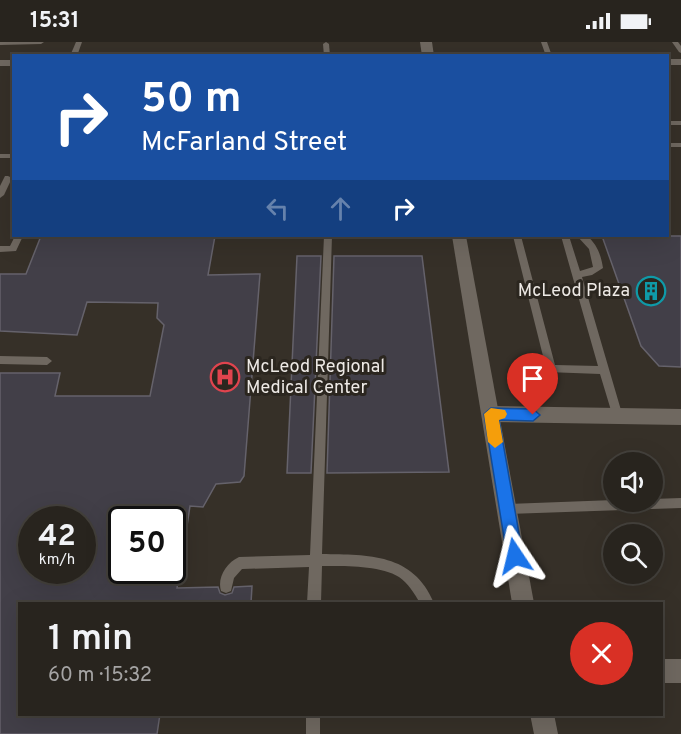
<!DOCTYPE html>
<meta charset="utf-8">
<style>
body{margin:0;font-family:Overpass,sans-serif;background:#302c27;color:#f1f3f6;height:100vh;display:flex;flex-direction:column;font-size:22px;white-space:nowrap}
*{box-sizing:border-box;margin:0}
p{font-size:20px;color:#a5a4a4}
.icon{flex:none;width:33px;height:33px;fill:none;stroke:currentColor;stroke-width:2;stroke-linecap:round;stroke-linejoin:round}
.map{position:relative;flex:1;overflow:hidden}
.side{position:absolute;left:18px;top:560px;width:645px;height:114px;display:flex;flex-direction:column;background:#28241e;border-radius:0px;box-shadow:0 6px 24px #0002,0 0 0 2px #44413c}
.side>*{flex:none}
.hud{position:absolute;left:12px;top:12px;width:657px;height:183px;border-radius:0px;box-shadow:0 6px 24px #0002,0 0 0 2px #44413c;background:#1a4fa0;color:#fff;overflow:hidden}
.controls{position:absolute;left:603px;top:410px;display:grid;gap:12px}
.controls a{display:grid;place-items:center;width:60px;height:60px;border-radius:50%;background:#28241e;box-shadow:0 6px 24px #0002,0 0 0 2px #44413c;font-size:30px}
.speed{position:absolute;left:18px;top:464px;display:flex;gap:12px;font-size:30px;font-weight:700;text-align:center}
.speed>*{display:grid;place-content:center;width:78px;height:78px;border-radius:50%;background:#28241e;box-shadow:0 6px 24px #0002,0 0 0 2px #44413c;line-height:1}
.speed small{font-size:15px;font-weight:400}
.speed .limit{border:3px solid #111;border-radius:9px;background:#fff;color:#111}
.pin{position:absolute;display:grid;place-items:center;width:51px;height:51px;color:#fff;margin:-62px -26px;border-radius:50% 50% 50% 0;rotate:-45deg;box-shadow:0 0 6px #0007}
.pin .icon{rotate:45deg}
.me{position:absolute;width:66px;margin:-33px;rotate:350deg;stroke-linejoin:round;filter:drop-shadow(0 0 4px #0008)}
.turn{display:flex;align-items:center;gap:21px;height:126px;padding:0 30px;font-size:27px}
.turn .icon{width:78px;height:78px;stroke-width:2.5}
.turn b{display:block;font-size:42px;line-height:51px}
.lanes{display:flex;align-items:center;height:57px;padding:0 30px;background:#0003;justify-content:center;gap:30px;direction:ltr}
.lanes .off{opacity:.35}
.round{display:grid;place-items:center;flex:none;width:63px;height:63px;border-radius:32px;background:#302c27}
.headline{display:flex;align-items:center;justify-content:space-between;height:102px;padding:0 30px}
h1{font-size:36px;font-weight:600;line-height:45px}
.status{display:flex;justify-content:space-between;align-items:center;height:42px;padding:0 30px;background:#28241e;direction:ltr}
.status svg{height:16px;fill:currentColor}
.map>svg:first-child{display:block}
.building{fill:#423f48;stroke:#65626b;stroke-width:1.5;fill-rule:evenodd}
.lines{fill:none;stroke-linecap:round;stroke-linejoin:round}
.lane{fill:#6f6860;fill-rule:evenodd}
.street{fill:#6f6860;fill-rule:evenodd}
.secondary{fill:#6f6860;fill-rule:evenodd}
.route{fill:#1a73e8;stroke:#114b97;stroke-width:1.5}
.slow{fill:#f59e0b}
.labels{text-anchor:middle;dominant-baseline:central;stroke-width:6;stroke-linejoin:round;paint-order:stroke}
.poi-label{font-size:18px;fill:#ede9e5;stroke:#2b261f;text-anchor:end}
</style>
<div class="status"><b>15:31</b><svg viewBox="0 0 49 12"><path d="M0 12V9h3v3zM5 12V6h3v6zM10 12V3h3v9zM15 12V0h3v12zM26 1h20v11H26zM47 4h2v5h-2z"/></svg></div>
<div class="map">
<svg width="681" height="692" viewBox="0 0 681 692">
<rect width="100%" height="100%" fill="#363028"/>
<g class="building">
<path d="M41,194H215L208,233L260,232L244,434L240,440L216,442L203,465L190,464L182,517L172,516V477H122V528H180L177,546L218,545L220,551L225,553L232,551L234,545L252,544L251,561H20V672H160L157,692H0V331H60L55,354H150L164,283L157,276L158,261L87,260L77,293L0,289V232H26ZM32,477H82V528H32Z"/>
<path d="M602,194H681V325L659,324L641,304Z"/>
<path d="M297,214H321L311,431H287Z"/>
<path d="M334,214H422L449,430L327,431Z"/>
</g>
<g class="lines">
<g class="lane">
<path d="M0,0H44L41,2L0,3Z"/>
<path d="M76,0H82L77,14H70Z"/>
<path d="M326,0L329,2L330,14H324L323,2Z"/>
<path d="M541,0H547L552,14H546Z"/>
<path d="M672,0H678L681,4V11L679,10Z"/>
<rect x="668" y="79" width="13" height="4"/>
<rect x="668" y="101" width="13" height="4"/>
<rect x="0" y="112" width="14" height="4"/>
<path d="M5,134H8L12,136L4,153L0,156V144Z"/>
<path d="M15,194H23L16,209L0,210V204H10Z"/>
<path d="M324,194H332L322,512C369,513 413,511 434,561H420C414,551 408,541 399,535C380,523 343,524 322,524L321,561H307L309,525L242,527L234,536L231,549L226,551L221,549C217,536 226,521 239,515L310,513Z"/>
<path d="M513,194H521L555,323L598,324L561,194H569L580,229L593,225L589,207L577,194H587C597,202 601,213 603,226L592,233L582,235L623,375L622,378H614L613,375L600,332L547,330Z"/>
<path d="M0,314L47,315L52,319L47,323L0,322Z"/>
<path d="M681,456V466L506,472L502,471L500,467L502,463L506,462L614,458L652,459V457Z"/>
<rect x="306" y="672" width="14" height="20"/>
</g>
<g class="street">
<rect x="668" y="17" width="13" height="6"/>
<rect x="0" y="18" width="14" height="6"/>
<path d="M491,364L681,367V383L491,380L484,377L482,372L484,367Z"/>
<rect x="662" y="617" width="19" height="24"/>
</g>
<g class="secondary">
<path d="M420,0H432L434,14H422Z"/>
<path d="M452,194H466L534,561H512Z"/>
<path d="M530,672H554L558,692H534Z"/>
</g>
</g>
<path class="route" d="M491,366L533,367L540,373L533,379L499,378L523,514L520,519L515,522L509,519L507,514L484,372Z"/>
<path class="slow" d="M491,366L505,368L507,372L505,376L499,378L503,400L495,406L488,400L484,372Z"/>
<defs>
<g id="building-ring" transform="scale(1.5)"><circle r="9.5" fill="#2b261f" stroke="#0f9aa8" stroke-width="1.5"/><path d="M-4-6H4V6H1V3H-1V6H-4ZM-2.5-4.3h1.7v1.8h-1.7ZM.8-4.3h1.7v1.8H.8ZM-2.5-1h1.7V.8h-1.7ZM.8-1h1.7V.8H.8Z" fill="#0f9aa8"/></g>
<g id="hospital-ring" transform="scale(1.5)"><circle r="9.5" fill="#2b261f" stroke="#e0444e" stroke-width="1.5"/><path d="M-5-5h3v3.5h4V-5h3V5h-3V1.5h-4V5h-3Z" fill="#e0444e"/></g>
</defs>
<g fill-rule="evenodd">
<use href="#building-ring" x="651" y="249"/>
<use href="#hospital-ring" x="225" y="335"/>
</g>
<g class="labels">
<g class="poi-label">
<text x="630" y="249">McLeod Plaza</text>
<text x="246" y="325" text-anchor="start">McLeod Regional<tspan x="246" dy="21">Medical Center</tspan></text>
</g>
</g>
</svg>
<div class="controls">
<a><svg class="icon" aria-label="sound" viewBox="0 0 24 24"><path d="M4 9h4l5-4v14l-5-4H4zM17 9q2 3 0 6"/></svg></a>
<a><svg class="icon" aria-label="search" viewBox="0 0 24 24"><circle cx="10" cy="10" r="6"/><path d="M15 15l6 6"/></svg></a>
</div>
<div class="speed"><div>42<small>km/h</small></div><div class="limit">50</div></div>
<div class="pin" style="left:533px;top:373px;background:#d93025"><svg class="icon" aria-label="arrive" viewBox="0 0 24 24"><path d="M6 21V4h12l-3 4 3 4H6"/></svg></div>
<svg class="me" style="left:515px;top:514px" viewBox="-20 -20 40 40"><path d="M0-17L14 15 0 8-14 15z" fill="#1a73e8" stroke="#fff" stroke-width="4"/></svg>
<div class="hud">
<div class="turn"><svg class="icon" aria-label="right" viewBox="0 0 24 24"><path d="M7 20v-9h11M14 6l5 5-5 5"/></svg><div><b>50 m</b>McFarland Street</div></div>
<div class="lanes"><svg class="icon off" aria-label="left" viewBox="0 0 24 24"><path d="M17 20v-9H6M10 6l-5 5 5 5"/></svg><svg class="icon off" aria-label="ahead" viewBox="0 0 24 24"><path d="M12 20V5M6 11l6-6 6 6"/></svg><svg class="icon" aria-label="right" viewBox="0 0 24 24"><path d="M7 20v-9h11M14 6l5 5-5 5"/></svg></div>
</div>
<section class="side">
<div class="headline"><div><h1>1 min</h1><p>60 m · 15:32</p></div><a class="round" style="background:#d93025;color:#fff"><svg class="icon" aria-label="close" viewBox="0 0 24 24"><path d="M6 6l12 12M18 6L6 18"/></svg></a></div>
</section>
</div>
